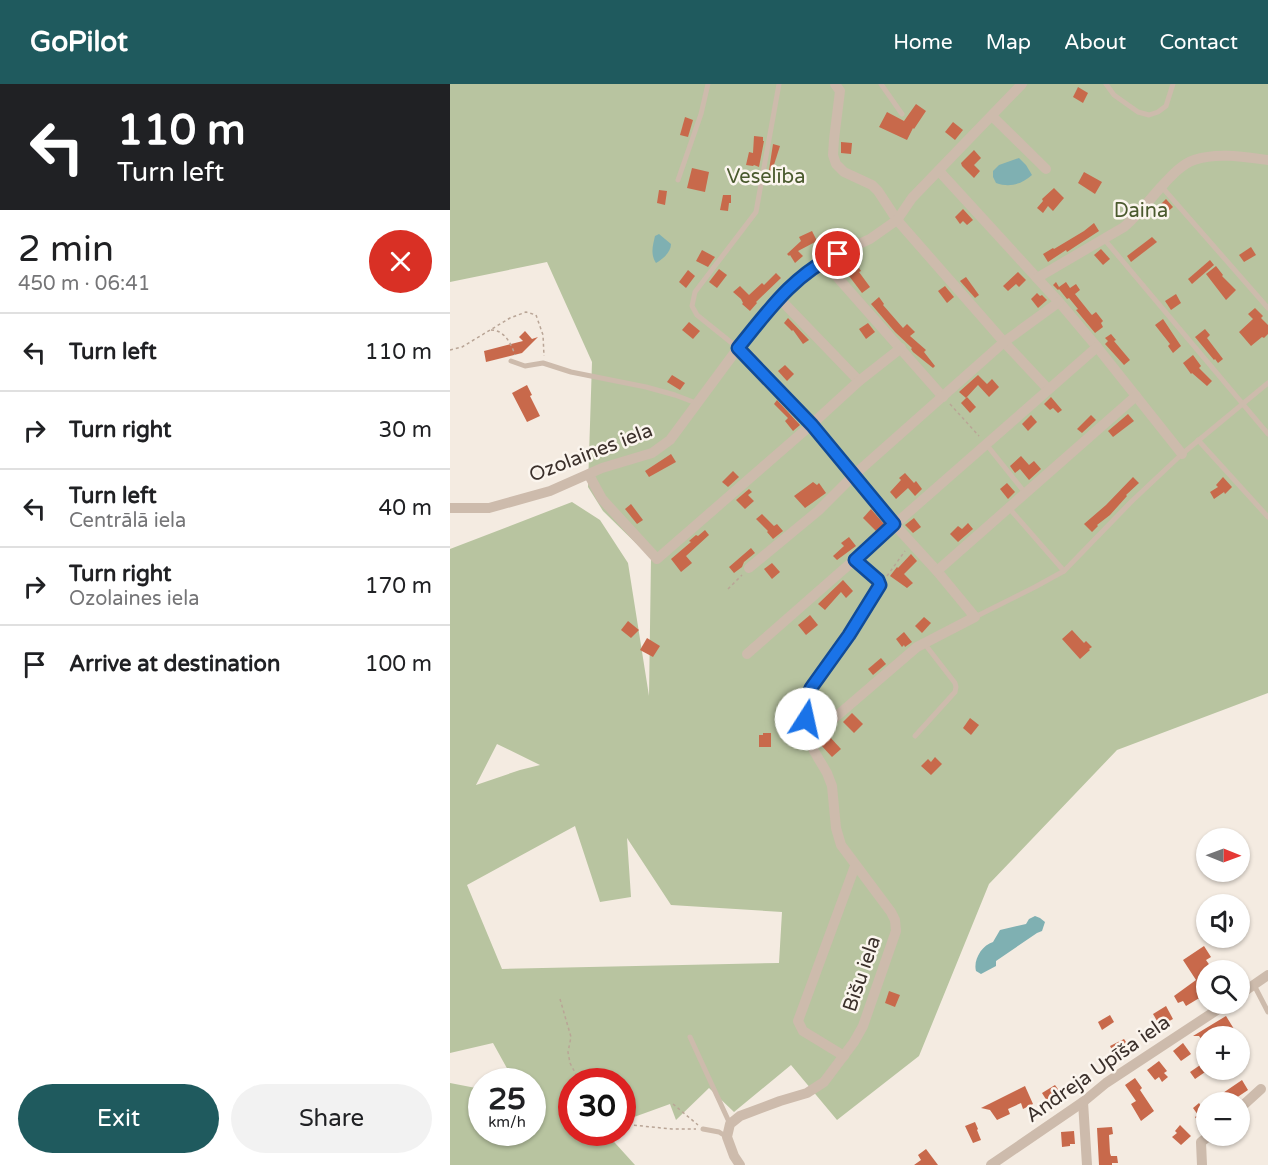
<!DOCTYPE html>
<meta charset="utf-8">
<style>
body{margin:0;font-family:"Varela Round",sans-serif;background:#f2f2f2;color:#202124;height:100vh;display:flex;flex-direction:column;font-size:22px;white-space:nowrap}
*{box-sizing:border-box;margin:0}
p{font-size:20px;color:#757577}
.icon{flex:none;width:33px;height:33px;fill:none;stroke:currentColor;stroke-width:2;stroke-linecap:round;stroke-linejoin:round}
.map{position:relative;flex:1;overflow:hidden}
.details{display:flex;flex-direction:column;background:#fff;width:450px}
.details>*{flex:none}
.banner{background:#202124;color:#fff;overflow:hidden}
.needle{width:39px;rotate:91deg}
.buttons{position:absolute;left:746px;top:744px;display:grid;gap:12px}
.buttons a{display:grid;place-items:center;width:54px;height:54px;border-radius:50%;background:#fff;box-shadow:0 2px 4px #0004;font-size:30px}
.speed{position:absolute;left:18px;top:984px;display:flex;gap:12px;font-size:30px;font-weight:700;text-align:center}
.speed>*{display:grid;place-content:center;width:78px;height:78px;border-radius:50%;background:#fff;box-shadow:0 2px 4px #0004;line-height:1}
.speed small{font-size:15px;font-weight:400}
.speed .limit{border:9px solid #d22;background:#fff;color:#111}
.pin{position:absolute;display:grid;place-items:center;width:51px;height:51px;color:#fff;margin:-26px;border:3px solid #fff;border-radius:50%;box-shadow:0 2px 6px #0007}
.me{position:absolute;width:66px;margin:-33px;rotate:10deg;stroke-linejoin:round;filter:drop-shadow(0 0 4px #0008)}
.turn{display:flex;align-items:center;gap:21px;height:126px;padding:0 18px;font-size:27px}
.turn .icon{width:78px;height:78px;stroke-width:2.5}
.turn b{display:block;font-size:42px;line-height:51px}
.round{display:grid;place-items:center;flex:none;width:63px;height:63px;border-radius:32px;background:#f2f2f2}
.head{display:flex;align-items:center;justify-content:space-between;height:102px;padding:0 18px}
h1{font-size:36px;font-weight:600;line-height:45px}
.action{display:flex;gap:12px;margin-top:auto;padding:12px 18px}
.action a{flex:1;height:69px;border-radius:36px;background:#1f5a5e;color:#fff;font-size:24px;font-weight:600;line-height:69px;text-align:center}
.action a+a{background:#f2f2f2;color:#202124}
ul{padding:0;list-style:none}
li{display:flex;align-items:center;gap:18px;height:78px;padding:0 18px;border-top:2px solid #e0e0e0}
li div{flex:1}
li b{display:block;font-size:22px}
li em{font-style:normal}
header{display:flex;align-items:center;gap:36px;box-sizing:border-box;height:84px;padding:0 30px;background:#1f5a5e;color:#fff}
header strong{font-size:28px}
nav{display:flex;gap:33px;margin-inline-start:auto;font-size:21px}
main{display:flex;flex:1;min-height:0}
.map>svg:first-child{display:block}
.green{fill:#b8c4a0;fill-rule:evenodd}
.water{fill:#7fb0b2}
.building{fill:#c8694b}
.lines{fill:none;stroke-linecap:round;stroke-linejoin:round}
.path{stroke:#b9a596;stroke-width:1.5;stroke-dasharray:3 3;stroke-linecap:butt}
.lane{stroke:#cdbbac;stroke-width:5}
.street{stroke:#cdbbac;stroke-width:10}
.route-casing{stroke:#114b97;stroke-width:15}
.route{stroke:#1a73e8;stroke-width:10}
.labels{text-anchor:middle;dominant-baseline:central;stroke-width:5;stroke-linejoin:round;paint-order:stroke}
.park-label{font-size:20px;fill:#4a5a2e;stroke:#fbf5ee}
.street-label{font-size:20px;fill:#3b302b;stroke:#fbf5ee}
</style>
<header>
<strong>GoPilot</strong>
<nav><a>Home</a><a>Map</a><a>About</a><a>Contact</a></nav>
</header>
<main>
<section class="details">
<div class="banner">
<div class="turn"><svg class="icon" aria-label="left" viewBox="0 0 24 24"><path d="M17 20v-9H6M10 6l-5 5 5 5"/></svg><div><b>110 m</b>Turn left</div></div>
</div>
<div class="head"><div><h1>2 min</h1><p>450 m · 06:41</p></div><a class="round" style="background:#d93025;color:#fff"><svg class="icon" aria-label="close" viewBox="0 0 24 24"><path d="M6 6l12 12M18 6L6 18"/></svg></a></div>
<ul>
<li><svg class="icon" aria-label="left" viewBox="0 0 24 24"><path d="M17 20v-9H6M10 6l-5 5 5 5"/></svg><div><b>Turn left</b></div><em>110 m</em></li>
<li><svg class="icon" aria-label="right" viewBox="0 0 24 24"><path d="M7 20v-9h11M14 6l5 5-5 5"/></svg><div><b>Turn right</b></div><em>30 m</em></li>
<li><svg class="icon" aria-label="left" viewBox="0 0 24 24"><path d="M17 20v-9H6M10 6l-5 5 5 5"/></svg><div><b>Turn left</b><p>Centrālā iela</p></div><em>40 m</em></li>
<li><svg class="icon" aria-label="right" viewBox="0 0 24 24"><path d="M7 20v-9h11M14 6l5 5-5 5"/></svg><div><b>Turn right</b><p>Ozolaines iela</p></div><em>170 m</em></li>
<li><svg class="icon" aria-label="arrive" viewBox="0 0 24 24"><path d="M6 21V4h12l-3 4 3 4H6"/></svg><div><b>Arrive at destination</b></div><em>100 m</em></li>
</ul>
<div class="action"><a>Exit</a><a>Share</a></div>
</section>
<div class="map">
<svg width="818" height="1081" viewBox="0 0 818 1081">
<rect width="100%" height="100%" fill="#f4ebe1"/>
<path class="green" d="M0,0H818V609L667,666L539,800L469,972L387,1036L341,981L284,1028L259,1004L226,1036L220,1020L173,1037L172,998H122V1048L156,1049L185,1081H0V999L31,1005L32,1048H82V998L64,997L43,959L0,969V465L122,418L150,436L178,479L199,612L201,474L153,427L138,403L142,278L97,178L0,198ZM47,660L90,681L70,686L26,701ZM125,742L150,818L181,813L177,754L221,821L332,828L329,879L52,885L17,801Z"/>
<g class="water">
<path d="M569,74L576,81L582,91C572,100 560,104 546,99L543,93V87L549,81Z"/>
<path d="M209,150L221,160C221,168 213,175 206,179C200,170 203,161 205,152Z"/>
<path d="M585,832L590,834L595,838L592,847L587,849L546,877V882L531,890L526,887C523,876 532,861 543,858L550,846L576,840L579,835Z"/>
</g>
<g class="building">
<path d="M628,3L638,9L633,19L623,13Z"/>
<path d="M466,20L476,27L464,45L463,44L457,56L429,43L437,28L454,37Z"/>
<path d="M235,33L243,36L238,53L230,51Z"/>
<path d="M503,38L513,46L505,56L495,48Z"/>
<path d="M304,52L313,53V57H314L309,83L304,81L303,82L296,81L299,68L303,69Z"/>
<path d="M391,58L402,59L401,70L391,69Z"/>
<path d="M323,60L330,62L322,87L319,86Z"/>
<path d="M524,66L531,74L524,81L530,87L524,94L512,82L511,79Z"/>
<path d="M242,84L259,88L255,108L237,104Z"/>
<path d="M634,88L652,98L645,110L628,99Z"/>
<path d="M604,104L614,114L603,127L598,122L593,129L587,124L593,117L592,115Z"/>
<path d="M209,106L217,107L215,121L207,119Z"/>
<path d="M273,111H281V119H279L278,127L270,126Z"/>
<path d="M716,115L723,123L715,130L708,123Z"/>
<path d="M513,125L523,136L517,141L513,137L510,140L505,133Z"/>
<path d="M644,139L649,147L623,164L617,168L616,166L598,178L593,170L603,164L604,165L634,147Z"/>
<path d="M362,147L367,157L348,167L353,172L345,179L340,171L339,172L337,170L351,157L349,153Z"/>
<path d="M702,153L707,158L681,178L677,172Z"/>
<path d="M801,163L806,171L794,178L789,171Z"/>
<path d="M651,165L660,175L653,181L644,171Z"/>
<path d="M252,166L265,173L258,183L246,177Z"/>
<path d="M404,176L411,187L409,188L420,203L412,209L393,184Z"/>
<path d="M760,176L764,181L742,200L738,195Z"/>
<path d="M766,182L773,191L772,192L786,206L776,216L756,190Z"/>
<path d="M269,185L277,191L267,204L259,198Z"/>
<path d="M238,186L245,192L236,204L229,198Z"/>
<path d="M568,188L576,196L569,203L566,200L558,207L553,202Z"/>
<path d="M326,189L331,194L306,218L307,219L300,227L292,220L293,219L291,215L283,208L290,202L299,211L312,199L314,201Z"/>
<path d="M516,193L529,211L525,214L510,197Z"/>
<path d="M606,198L609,203L616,198L620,204L626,200L630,206L625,210L641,230L642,231L646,228L653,237L651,239L653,243L645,249L626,226L628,225L619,214L617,215L609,205L608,206L603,201Z"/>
<path d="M495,202L504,213L497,219L488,207Z"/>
<path d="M587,209L590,212L592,211L597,216L588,224L581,215Z"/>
<path d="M726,210L731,219L721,226L715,217Z"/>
<path d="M429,213L434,220L433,221L453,244L457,240L465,248L460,252L476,266L474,268L485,282L483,284L463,268L461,265L462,264L445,248L421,220Z"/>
<path d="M805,224L813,232L811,234L818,241V250L814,254L812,253L801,262L789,248L803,235L798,230Z"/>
<path d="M338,234L359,256L353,260L343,246L342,247L334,239Z"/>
<path d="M713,235L731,262L723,269L718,262L720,260L705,241Z"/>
<path d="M239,238L250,247L243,255L232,246Z"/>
<path d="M418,239L425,248L416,255L409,245Z"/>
<path d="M755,245L760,251L757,254L773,275L768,279L765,275L764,276L745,253Z"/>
<path d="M75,247L82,255L88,253L72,269L36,278L34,267L73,257L69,253Z"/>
<path d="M661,250L666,256L664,257L680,276L674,281L655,260L658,257L655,254Z"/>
<path d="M743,271L751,282L749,284L762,297L757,302L742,289L741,290L733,279Z"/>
<path d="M335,281L344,290L337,297L328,287Z"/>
<path d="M222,291L235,299L230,306L217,298Z"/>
<path d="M528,291L537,300L542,295L549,303L539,313L528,301L516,314L509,308Z"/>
<path d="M77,301L82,311L80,312L90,332L77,338L62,309Z"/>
<path d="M517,313L526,323L520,329L511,319Z"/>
<path d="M601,313L612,326L608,329L603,324L600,326L594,320Z"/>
<path d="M327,316L350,341L343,347L335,337L338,334L324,320Z"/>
<path d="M678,330L684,337L663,353L658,347Z"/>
<path d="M581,331L587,338L578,347L572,340Z"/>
<path d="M641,331L646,336L632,349L627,345Z"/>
<path d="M221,370L226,378L199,393L195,387Z"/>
<path d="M571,372L579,381L584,377L591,385L579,396L570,385L565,389L560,382Z"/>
<path d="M283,387L289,393L278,403L272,398Z"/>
<path d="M455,389L464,399L466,397L472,405L465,412L458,404L446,415L440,408L451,396L449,394Z"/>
<path d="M683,393L689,399L676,411L677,412L660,431L647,441L648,442L642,448L634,440L656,421Z"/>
<path d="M773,393L782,403L775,410L774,408L764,415L760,408L768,403L766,401Z"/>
<path d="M363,398L367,401L369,399L376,409L355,424L344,412Z"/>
<path d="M557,399L565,408L558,415L550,405Z"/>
<path d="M299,405L302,408L298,411L304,417L295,425L286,416Z"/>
<path d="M181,420L193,436L187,440L175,425Z"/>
<path d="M421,425L434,440L426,447L413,434Z"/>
<path d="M312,430L324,442L327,440L333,447L323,455L317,448L318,447L306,435Z"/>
<path d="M464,434L471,443L463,449L455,441Z"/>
<path d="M518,439L523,445L508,458L500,450L508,442L512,445Z"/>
<path d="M255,446L259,451L236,472L242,479L231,488L221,475L241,458L239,457L246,451L248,452Z"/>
<path d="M399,453L406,462L387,476L383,472L394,462L391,459Z"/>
<path d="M301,464L305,469L294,478L292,483L284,489L279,483Z"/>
<path d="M461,470L467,477L454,490L463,499L457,504L440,492L447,483L448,484Z"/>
<path d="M322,479L330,488L322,495L314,485Z"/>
<path d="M393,496L403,507L396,514L391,508L375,526L368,520Z"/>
<path d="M360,531L368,541L356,551L348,541Z"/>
<path d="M474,533L481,539L472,549L465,542Z"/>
<path d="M178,537L189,546L181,554L171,546Z"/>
<path d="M622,546L634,559L636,557L642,563L639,565L640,566L630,575L612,555Z"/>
<path d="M454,548L462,558L455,563L454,561L452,563L446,555Z"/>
<path d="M197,554L210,562L203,573L190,566Z"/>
<path d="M431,574L436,580L423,591L418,585Z"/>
<path d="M402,629L413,640L404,649L393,638Z"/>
<path d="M520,634L529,641L521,651L513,644Z"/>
<path d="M313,649H321V663H309V651H313Z"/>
<path d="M379,652L391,665L382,673L370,660Z"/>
<path d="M485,673L492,680L481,691L471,682L478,675L481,678Z"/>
<path d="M754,862L761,873L756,876L763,886H756V910L736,922L733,917L728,919L724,912L746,896L733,876Z"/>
<path d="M439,907L450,911L445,923L435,919Z"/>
<path d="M716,922L723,935L710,942L703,930Z"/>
<path d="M660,931L664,938L652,946L648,938Z"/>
<path d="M776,932L784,945L772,952H756V962L749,952H743Z"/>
<path d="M674,955L682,967L667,975L660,962Z"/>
<path d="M733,959L741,970L731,977L723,967Z"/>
<path d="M709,977L717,987L714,989L718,993L712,998L709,993L705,996L697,986Z"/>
<path d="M756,977V986H758L745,995L740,988Z"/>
<path d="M685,994L692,1004L690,1006L704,1027L691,1037L681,1020L686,1017L675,1001Z"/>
<path d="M792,996L798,1006L780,1018H755L768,1009L770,1011Z"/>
<path d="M605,1001L610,1008L597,1017L592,1009Z"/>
<path d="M575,1002L583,1020L573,1025L571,1019L558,1025L560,1030L547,1036L540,1026L531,1024Z"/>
<path d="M749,1019L754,1026L756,1025V1041L754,1039L751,1042L745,1033L748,1031L743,1024Z"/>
<path d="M525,1038L528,1045L527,1046L531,1056L523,1059L515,1042Z"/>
<path d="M730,1041L741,1052L731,1061L722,1053L727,1049L725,1047Z"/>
<path d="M662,1043L663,1050L659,1051L660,1069L661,1072H667L668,1079H662V1081H649L647,1044Z"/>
<path d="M624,1047L625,1060H620V1062L612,1063L611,1048Z"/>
<path d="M476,1065L488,1081H464L471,1076L468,1071Z"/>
</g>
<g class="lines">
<g class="path">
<path d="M41,246C54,246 61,259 65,271"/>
<path d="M0,266L12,263L60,234L76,228L86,231L93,251L94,272"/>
<path d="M500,320L529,352"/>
<path d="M437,492L455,467"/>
<path d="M278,505L292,491"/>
<path d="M110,915L121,953L118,968L120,979L130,998"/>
<path d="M223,1020L248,1041"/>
<path d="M172,1040L222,1045H246"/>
</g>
<g class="lane">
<path d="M431,0L452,30"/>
<path d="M656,0L664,11L688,28L699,31L708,28L716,22L723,0"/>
<path d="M228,96L251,30L258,0"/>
<path d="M711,102L818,224"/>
<path d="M654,155L818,350"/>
<path d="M288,264L247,231L242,222L245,208L306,128L329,0"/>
<path d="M61,277L75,282L93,279L121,288L196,303L225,311L246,319"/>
<path d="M748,356L818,433"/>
<path d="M536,360L576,410"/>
<path d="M559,424L614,487"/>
<path d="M525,533L585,503L614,487L682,417L732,370L818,299"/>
<path d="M465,652L505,608L506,603L505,599L474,559"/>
<path d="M804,901L818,928"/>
<path d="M240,953L280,1040"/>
<path d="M253,1045L269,1048L277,1053"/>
</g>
<g class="street">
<path d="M385,0L390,7L384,55L383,71L386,80L394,88L422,101L428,107L447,136L554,258L598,305"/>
<path d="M542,32L596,85"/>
<path d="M489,87L609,218L647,263L732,370"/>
<path d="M373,177L493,313"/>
<path d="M587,194L674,143C689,130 699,116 712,102C721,92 732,80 744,76C767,68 795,73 818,76"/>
<path d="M329,214L409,297"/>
<path d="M288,264L361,341L444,440L487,487L525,533L467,563L360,655"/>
<path d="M139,391L152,415L207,475L361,341L409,297L451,264"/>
<path d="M0,424H39L100,407L152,384L202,369L220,356L288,264L329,214L364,183L373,177L420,155L447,136L462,114L572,0"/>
<path d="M299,484L368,427L404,391L554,258L609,218"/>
<path d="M487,487L686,312"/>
<path d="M297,570L647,263"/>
<path d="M789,911L818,891"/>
<path d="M394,972L353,947L348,937L405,782"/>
<path d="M633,1018L637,1081"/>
<path d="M789,1025L811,1005"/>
<path d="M290,1081L284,1072L277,1053L280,1040L290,1032L330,1017L357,1009L374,998L404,958L413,942L446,847L445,836L441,828L391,761L386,744L382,702L377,689L364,667L360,655L356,635V618L361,604L399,551L430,501L428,496L405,476"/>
<path d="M541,1081L633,1018L656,999L776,920"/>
<path d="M752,1081L751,1058L759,1052"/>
</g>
</g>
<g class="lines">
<g class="route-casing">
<path id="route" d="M356,635V618L361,604L399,551L430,501L428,496L405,476L444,440L362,341L288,264C318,227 344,190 388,170"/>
</g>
<use href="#route" class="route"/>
</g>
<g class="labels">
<g class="park-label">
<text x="316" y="93">Veselība</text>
<text x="691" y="127">Daina</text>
</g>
<g class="street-label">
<text transform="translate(141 369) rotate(-21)">Ozolaines iela</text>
<text transform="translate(412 890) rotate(-71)">Bišu iela</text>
<text transform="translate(648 985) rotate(-35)">Andreja Upīša iela</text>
</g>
</g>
</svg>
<div class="buttons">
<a><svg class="needle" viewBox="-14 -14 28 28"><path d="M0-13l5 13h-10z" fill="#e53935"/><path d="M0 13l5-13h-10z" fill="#757577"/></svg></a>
<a><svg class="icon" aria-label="sound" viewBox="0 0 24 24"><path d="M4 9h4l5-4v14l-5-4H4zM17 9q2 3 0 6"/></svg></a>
<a><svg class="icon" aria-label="search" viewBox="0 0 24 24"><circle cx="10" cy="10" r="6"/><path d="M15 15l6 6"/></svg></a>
<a>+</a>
<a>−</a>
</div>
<div class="speed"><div>25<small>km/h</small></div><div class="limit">30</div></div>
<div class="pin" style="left:388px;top:170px;background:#d93025"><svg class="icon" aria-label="arrive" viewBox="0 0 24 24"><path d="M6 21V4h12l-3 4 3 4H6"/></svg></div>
<svg class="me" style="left:356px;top:635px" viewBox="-20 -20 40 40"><circle r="19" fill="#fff"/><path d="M0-13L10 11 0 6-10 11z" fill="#1a73e8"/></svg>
</div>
</main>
